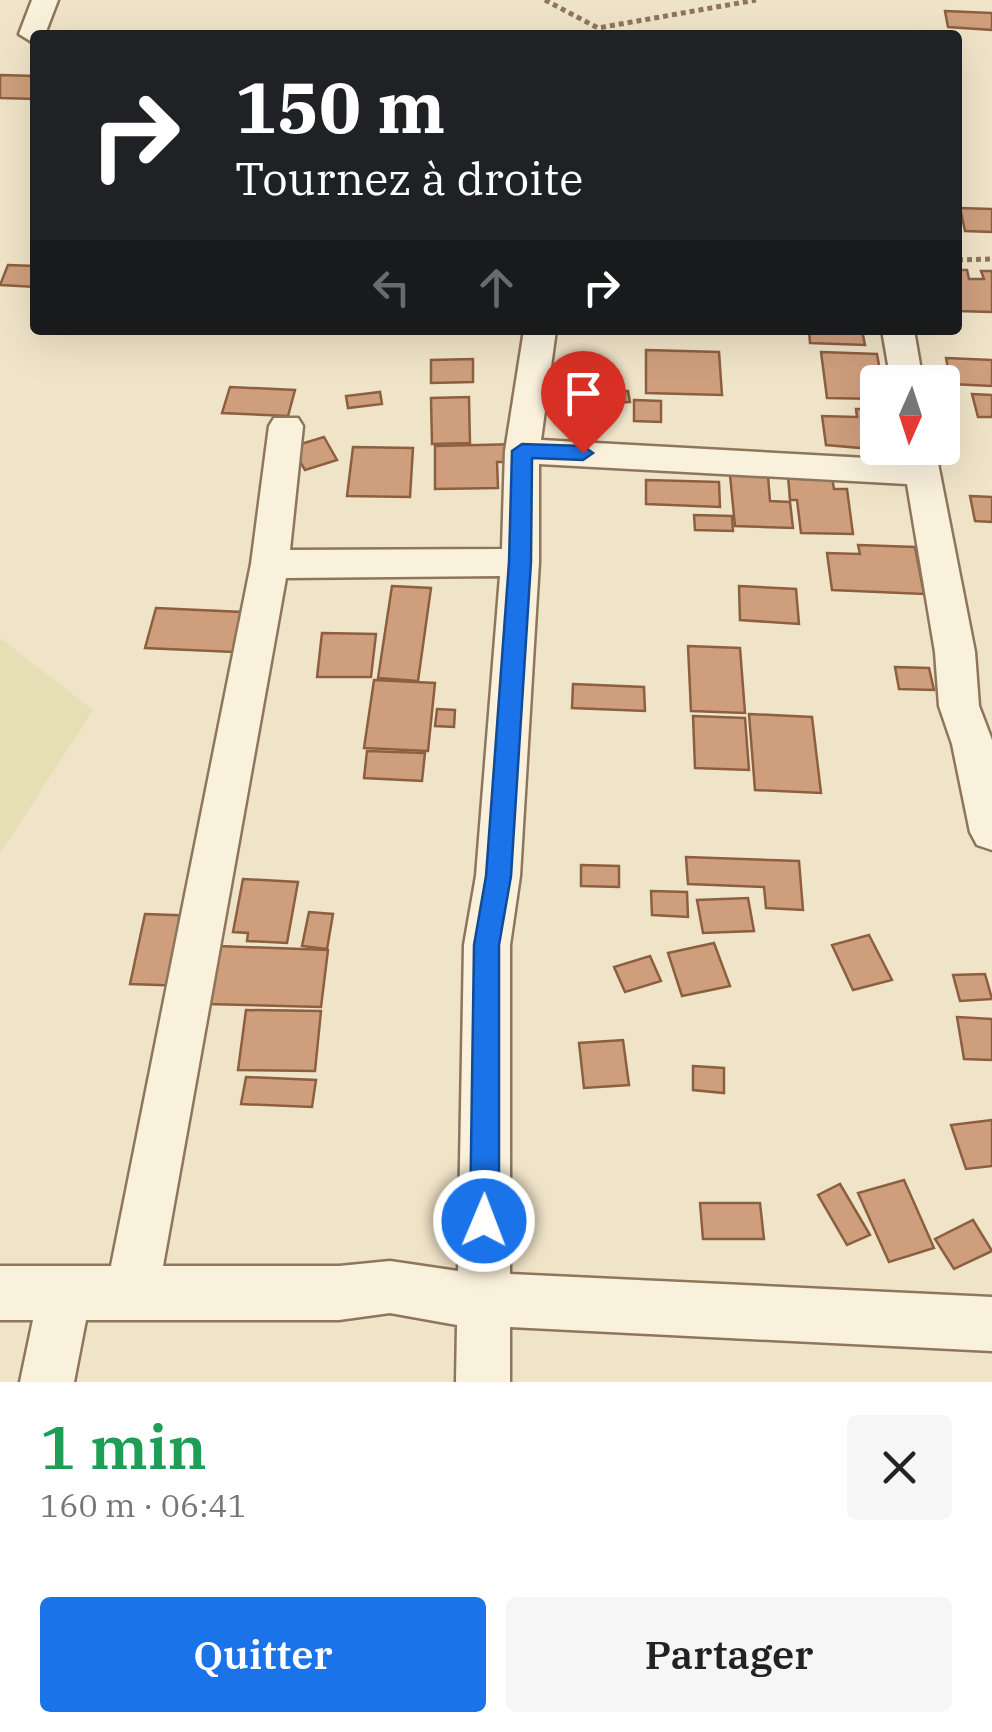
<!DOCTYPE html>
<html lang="fr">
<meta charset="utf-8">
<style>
body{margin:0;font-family:"IBM Plex Serif",serif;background:#f6f6f6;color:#222;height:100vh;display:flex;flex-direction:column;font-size:38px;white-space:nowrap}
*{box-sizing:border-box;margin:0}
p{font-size:32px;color:#767676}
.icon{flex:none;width:55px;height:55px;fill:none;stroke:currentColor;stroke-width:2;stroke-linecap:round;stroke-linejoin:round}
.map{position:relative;height:1382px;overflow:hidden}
.sheet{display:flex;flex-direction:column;background:#fff;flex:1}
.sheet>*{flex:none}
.top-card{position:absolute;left:30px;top:30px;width:932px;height:305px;border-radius:10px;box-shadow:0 10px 40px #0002;background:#202124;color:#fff;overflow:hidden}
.needle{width:65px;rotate:183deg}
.tools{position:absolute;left:860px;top:365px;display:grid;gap:20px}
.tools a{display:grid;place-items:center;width:100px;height:100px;border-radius:10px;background:#fff;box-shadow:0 10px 40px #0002;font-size:50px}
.pin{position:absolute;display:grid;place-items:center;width:85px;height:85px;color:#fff;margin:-102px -42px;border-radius:50% 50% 50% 0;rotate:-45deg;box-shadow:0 0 10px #0007}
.pin .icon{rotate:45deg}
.me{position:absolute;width:110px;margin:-55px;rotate:1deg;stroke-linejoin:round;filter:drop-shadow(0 0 8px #0008)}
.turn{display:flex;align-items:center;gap:35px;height:210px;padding:0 40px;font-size:45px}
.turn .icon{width:130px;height:130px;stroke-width:2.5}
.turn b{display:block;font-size:70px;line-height:85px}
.lanes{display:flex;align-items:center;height:95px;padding:0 40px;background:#0003;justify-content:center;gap:50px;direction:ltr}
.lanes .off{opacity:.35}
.round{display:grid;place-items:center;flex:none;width:105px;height:105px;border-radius:10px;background:#f6f6f6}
.summary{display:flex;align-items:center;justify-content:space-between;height:170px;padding:0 40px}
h1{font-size:60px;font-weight:600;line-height:75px;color:#1e9e55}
.primary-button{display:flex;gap:20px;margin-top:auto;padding:20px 40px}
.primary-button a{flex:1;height:115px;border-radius:10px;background:#1a73e8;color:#fff;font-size:40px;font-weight:600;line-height:115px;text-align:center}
.primary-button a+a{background:#f6f6f6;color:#222}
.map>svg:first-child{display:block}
.farmland{fill:#e6deb5}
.building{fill:#cf9f7d;stroke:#8d5f41;stroke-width:2.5}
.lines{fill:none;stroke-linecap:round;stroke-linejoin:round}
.minor-casing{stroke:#8d765c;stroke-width:5}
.path{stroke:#8d765c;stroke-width:5;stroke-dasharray:5 4;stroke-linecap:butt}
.minor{fill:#faf1dc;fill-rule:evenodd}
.route{fill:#1a73e8;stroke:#114b97;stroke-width:2.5}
</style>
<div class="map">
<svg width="992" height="1382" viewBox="0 0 992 1382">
<rect width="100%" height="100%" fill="#f0e4c8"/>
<path class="farmland" d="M0,638L93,710L0,854Z"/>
<g class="building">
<path d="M945,11L992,13V30L948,27Z"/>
<path d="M0,75L35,76V99L0,98Z"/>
<path d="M960,208L992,209V232L965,231Z"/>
<path d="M8,265L35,266V287L0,285Z"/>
<path d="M958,270H967L969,279H984L981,271H992V312L958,311Z"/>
<path d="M809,330H862L865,345L810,343Z"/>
<path d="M646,350L719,352L722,395L646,393Z"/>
<path d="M821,352L877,354L882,382H878V399L827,398Z"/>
<path d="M946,358L992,360V386L951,384Z"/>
<path d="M473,359V382L431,383V360Z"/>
<path d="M230,387L295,390L288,416L222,413Z"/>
<path d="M628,391L630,402L600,403L599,392Z"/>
<path d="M380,392L382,404L348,408L346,396Z"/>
<path d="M972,394L992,395V417H978Z"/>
<path d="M469,397L470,443L432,444L431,398Z"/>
<path d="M634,400L661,401V422L634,421Z"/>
<path d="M856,409H878V448L895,451L826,445L822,416L857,417Z"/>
<path d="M324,437L337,460L305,470L291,447Z"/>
<path d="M521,444V462H497L498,488L435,489V446Z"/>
<path d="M353,447L413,448L410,497L347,496Z"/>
<path d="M730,475L768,476L770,501L790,502L793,528L735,526Z"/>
<path d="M788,476L832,478L834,489H847L853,534L801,533L797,500H790Z"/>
<path d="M646,480L719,482L720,507L646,504Z"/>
<path d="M970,496L992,497V522L975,521Z"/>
<path d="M694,515L732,516L733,531L695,530Z"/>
<path d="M858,545L915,547L924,594L832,590L827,553L860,554Z"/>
<path d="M392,586L431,588L418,681L378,678Z"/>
<path d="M739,586L796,589L799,624L740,620Z"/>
<path d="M156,608L242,612L234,652L145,648Z"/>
<path d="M322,633L376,634L371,677H317Z"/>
<path d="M688,646L740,648L745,713L691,711Z"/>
<path d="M895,667L929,668L934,690L899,689Z"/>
<path d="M374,680L435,683L428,751L364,748Z"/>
<path d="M573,684L644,687L645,711L572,708Z"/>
<path d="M437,709L455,710L454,727L435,726Z"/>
<path d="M749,714L812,717L821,793L755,790Z"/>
<path d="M693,716L745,718L749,770L695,768Z"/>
<path d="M367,751L425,753L422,781L364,778Z"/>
<path d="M686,857L799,861L803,910L766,908L764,887L688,884Z"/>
<path d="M581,865L619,866V887L581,886Z"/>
<path d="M243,879L298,882L287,943L247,941L248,933L233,932Z"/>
<path d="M651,891L687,892L688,917L652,915Z"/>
<path d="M748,898L754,931L703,933L697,900Z"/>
<path d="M309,912L333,914L327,949L302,946Z"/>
<path d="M145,914L200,916L187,986L130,984Z"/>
<path d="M869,935L892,980L853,990L832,945Z"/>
<path d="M714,943L730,986L682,996L668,953Z"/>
<path d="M218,946L328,950L321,1007L208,1004Z"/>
<path d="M650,956L661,981L625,992L614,967Z"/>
<path d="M985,974L992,999L960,1001L953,975Z"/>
<path d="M246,1010L321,1011L315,1071L238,1070Z"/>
<path d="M957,1017L992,1019V1060L964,1059Z"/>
<path d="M623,1040L629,1085L584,1088L579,1043Z"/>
<path d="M693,1066L724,1068V1093L693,1090Z"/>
<path d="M246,1077L316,1080L312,1107L241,1104Z"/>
<path d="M992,1120V1166L966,1169L951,1125Z"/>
<path d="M904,1180L934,1248L889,1262L858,1193Z"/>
<path d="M840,1184L870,1235L847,1245L818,1195Z"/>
<path d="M700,1203H760L764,1239H703Z"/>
<path d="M973,1220L992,1251L954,1269L935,1239Z"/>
</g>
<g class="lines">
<g class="minor-casing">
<g id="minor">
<path d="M32,0H58L45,34L35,35L32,42L19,34Z"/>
<path d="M524,330H556L541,440L903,460L901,448H935L975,652L979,706L992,740V850L977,845L970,832L952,744L939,706L935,652L907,484L539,464V562L520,876L510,945V1274L992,1297V1351L510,1327V1382H456L457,1325L390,1313L339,1320H86L74,1382H20L33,1320H0V1266H111L251,564L269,426L274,418H298L303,426L290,550L502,549L505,451ZM500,576L476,876L464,945L458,1271L390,1261L339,1266H163L286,578Z"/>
<path d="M882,330H914L923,382H891Z"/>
</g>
</g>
<g class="path">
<path d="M545,0L598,28L756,0"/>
<path d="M958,260L992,259"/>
</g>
<use href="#minor" class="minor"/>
</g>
<path class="route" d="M522,444L583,446L593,453L583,460L532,458L531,562L511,876L499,945V1221L495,1231L484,1236L474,1231L470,1221L474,945L486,876L509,562L512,451Z"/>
</svg>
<div class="tools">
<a><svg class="needle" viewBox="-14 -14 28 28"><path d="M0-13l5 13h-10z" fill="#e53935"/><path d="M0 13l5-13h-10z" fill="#767676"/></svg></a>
</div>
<div class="pin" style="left:583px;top:453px;background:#d93025"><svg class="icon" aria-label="arrive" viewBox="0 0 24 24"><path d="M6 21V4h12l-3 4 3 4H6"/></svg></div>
<svg class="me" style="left:484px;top:1221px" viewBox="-20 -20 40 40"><circle r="17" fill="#1a73e8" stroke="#fff" stroke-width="3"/><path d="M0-11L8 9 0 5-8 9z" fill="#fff"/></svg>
<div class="top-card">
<div class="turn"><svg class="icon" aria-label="right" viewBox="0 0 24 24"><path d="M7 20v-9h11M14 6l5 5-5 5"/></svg><div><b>150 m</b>Tournez à droite</div></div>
<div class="lanes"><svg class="icon off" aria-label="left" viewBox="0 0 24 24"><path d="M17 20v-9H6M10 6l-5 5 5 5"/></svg><svg class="icon off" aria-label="ahead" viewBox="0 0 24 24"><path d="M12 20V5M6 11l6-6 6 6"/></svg><svg class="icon" aria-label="right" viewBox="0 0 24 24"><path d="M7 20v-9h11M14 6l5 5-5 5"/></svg></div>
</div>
</div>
<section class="sheet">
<div class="summary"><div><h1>1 min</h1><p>160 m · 06:41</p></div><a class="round"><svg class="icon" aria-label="close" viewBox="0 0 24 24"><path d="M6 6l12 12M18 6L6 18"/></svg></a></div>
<div class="primary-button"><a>Quitter</a><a>Partager</a></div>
</section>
